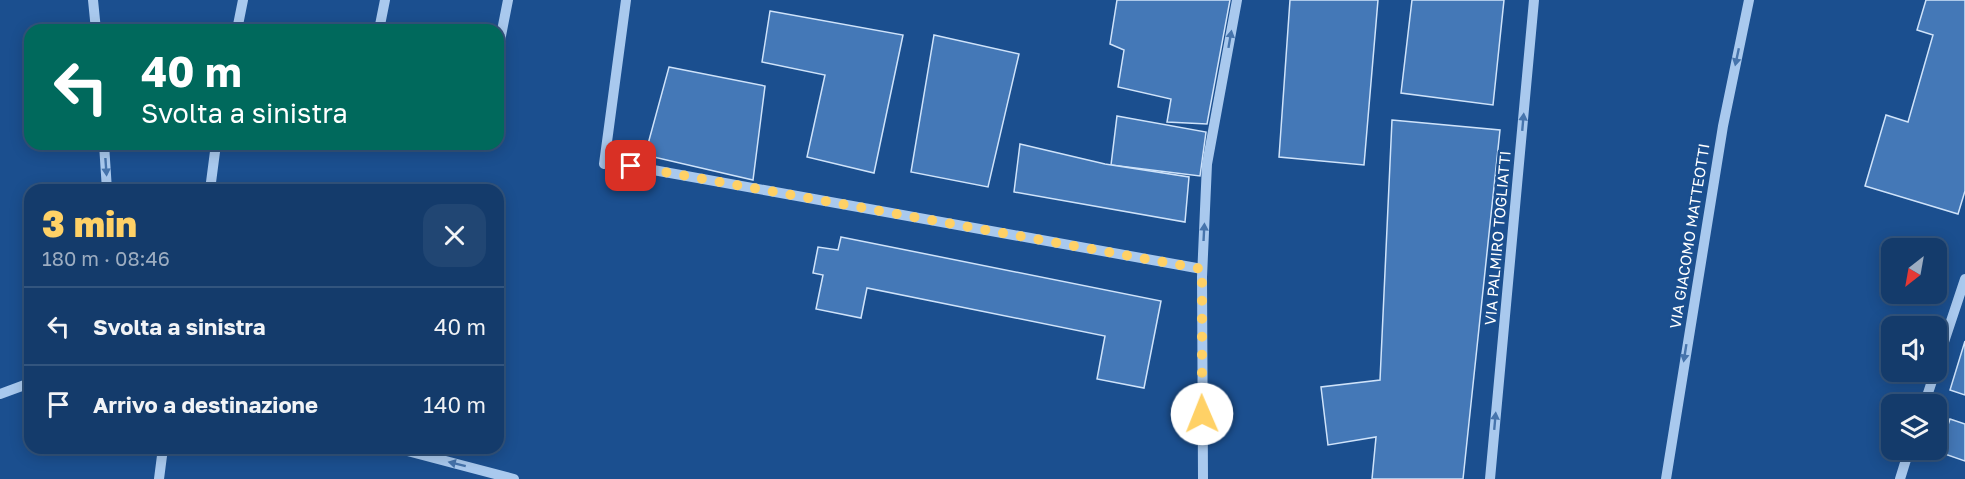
<!DOCTYPE html>
<html lang="it">
<meta charset="utf-8">
<style>
body{margin:0;font-family:"Golos Text",sans-serif;background:#214673;color:#f1f3f6;height:100vh;display:flex;flex-direction:column;font-size:22px;white-space:nowrap}
*{box-sizing:border-box;margin:0}
p{font-size:20px;color:#9dadc1}
.icon{flex:none;width:33px;height:33px;fill:none;stroke:currentColor;stroke-width:2;stroke-linecap:round;stroke-linejoin:round}
.map{position:relative;flex:1;overflow:hidden}
.details{position:absolute;left:24px;top:184px;width:480px;height:270px;display:flex;flex-direction:column;background:#143b6b;border-radius:18px;box-shadow:0 3px 15px #0003,0 0 0 2px #33557e}
.details>*{flex:none}
.top-card{position:absolute;left:24px;top:24px;width:480px;height:126px;border-radius:18px;box-shadow:0 3px 15px #0003,0 0 0 2px #33557e;background:#00695c;color:#fff;overflow:hidden}
.needle{width:39px;rotate:211deg}
.tools{position:absolute;left:1881px;top:238px;display:grid;gap:12px}
.tools a{display:grid;place-items:center;width:66px;height:66px;border-radius:12px;background:#143b6b;box-shadow:0 3px 15px #0003,0 0 0 2px #33557e;font-size:30px}
.pin{position:absolute;display:grid;place-items:center;width:51px;height:51px;color:#fff;margin:-26px;border-radius:12px;box-shadow:0 3px 9px #0006}
.me{position:absolute;width:66px;margin:-33px;rotate:359deg;stroke-linejoin:round;filter:drop-shadow(0 0 4px #0008)}
.turn{display:flex;align-items:center;gap:21px;height:126px;padding:0 18px;font-size:27px}
.turn .icon{width:78px;height:78px;stroke-width:2.5}
.turn b{display:block;font-size:42px;line-height:51px}
.round{display:grid;place-items:center;flex:none;width:63px;height:63px;border-radius:18px;background:#214673}
.headline{display:flex;align-items:center;justify-content:space-between;height:102px;padding:0 18px}
h1{font-size:36px;font-weight:800;line-height:45px;color:#ffd166}
ul{padding:0;list-style:none}
li{display:flex;align-items:center;gap:18px;height:78px;padding:0 18px;border-top:2px solid #33557e}
li div{flex:1}
li b{display:block;font-size:22px}
li em{font-style:normal}
.map>svg:first-child{display:block}
.building{fill:#4478b7;stroke:#cfe3fa;stroke-width:1.5}
.lines{fill:none;stroke-linecap:round;stroke-linejoin:round}
.minor{stroke:#a9c9ee;stroke-width:10}
.oneway{fill:#4674ac}
.route{stroke:#ffd166;stroke-width:10;stroke-dasharray:0 18}
.labels{text-anchor:middle;dominant-baseline:central;stroke-width:5;stroke-linejoin:round;paint-order:stroke}
.street-label{font-size:15px;fill:#fff;stroke:#1b4f8f}
</style>
<div class="map">
<svg width="1965" height="479" viewBox="0 0 1965 479">
<rect width="100%" height="100%" fill="#1b4f8f"/>
<g class="building">
<path d="M1117,0H1230L1207,124L1167,122L1171,99L1118,87L1124,50L1110,44Z"/>
<path d="M1290,0H1378L1364,165L1279,157Z"/>
<path d="M1412,0H1504L1493,105L1401,93Z"/>
<path d="M1926,0H1965V191L1958,214L1865,186L1886,115L1908,122L1933,35L1917,30Z"/>
<path d="M770,11L903,35L874,173L807,157L825,75L762,62Z"/>
<path d="M934,35L1019,54L988,187L911,172Z"/>
<path d="M669,67L765,86L753,180L645,155Z"/>
<path d="M1117,116L1206,132L1200,176L1111,165Z"/>
<path d="M1392,120L1500,130L1463,479H1372L1376,437L1328,445L1321,387L1380,380Z"/>
<path d="M1020,144L1105,164L1189,177L1185,222L1014,192Z"/>
<path d="M841,237L1161,301L1144,388L1097,379L1105,336L867,288L861,318L816,309L823,275L813,273L818,247L838,250Z"/>
<path d="M1965,341V395L1950,390Z"/>
<path d="M1950,419L1965,424V461L1939,452Z"/>
</g>
<g class="lines">
<g class="minor">
<path d="M93,0L96,30"/>
<path d="M237,30L243,0"/>
<path d="M379,30L385,0"/>
<path d="M498,51L508,0"/>
<path d="M104,144L107,190"/>
<path d="M604,164L626,0"/>
<path d="M631,166L1202,269"/>
<path d="M210,190L216,144"/>
<path d="M1936,366L1965,279"/>
<path d="M0,394L30,383"/>
<path d="M1924,405L1935,372"/>
<path d="M396,448L514,479"/>
<path d="M159,479L163,448"/>
<path d="M1203,479L1202,277L1207,164L1237,0"/>
<path d="M1490,479L1534,0"/>
<path d="M1666,479L1723,126L1749,0"/>
<path d="M1900,479L1909,450"/>
</g>
</g>
<defs><path id="oneway-solid" d="M-6-.8H1V-3.2L6.5 0L1 3.2V.8H-6Z" transform="scale(1.5)"/></defs>
<g class="oneway">
<use href="#oneway-solid" transform="translate(1230 39) rotate(-80)"/>
<use href="#oneway-solid" transform="translate(1737 57) rotate(102)"/>
<use href="#oneway-solid" transform="translate(1523 122) rotate(-85)"/>
<use href="#oneway-solid" transform="translate(106 167) rotate(86)"/>
<use href="#oneway-solid" transform="translate(1204 232) rotate(-87)"/>
<use href="#oneway-solid" transform="translate(1685 353) rotate(99)"/>
<use href="#oneway-solid" transform="translate(1495 421) rotate(-85)"/>
<use href="#oneway-solid" transform="translate(457 464) rotate(-166)"/>
</g>
<g class="lines">
<path class="route" d="M631,166L1202,269V414"/>
</g>
<g class="labels">
<g class="street-label">
<text transform="translate(1689 236) rotate(-81)">VIA GIACOMO MATTEOTTI</text>
<text transform="translate(1497 238) rotate(-85)">VIA PALMIRO TOGLIATTI</text>
</g>
</g>
</svg>
<div class="tools">
<a><svg class="needle" viewBox="-14 -14 28 28"><path d="M0-13l5 13h-10z" fill="#e53935"/><path d="M0 13l5-13h-10z" fill="#9dadc1"/></svg></a>
<a><svg class="icon" aria-label="sound" viewBox="0 0 24 24"><path d="M4 9h4l5-4v14l-5-4H4zM17 9q2 3 0 6"/></svg></a>
<a><svg class="icon" aria-label="layers" viewBox="0 0 24 24"><path d="M12 4l9 5-9 5-9-5zM3 14l9 5 9-5"/></svg></a>
</div>
<div class="pin" style="left:631px;top:166px;background:#d93025"><svg class="icon" aria-label="arrive" viewBox="0 0 24 24"><path d="M6 21V4h12l-3 4 3 4H6"/></svg></div>
<svg class="me" style="left:1202px;top:414px" viewBox="-20 -20 40 40"><circle r="19" fill="#fff"/><path d="M0-13L10 11 0 6-10 11z" fill="#ffd166"/></svg>
<div class="top-card">
<div class="turn"><svg class="icon" aria-label="left" viewBox="0 0 24 24"><path d="M17 20v-9H6M10 6l-5 5 5 5"/></svg><div><b>40 m</b>Svolta a sinistra</div></div>
</div>
<section class="details">
<div class="headline"><div><h1>3 min</h1><p>180 m · 08:46</p></div><a class="round"><svg class="icon" aria-label="close" viewBox="0 0 24 24"><path d="M6 6l12 12M18 6L6 18"/></svg></a></div>
<ul>
<li><svg class="icon" aria-label="left" viewBox="0 0 24 24"><path d="M17 20v-9H6M10 6l-5 5 5 5"/></svg><div><b>Svolta a sinistra</b></div><em>40 m</em></li>
<li><svg class="icon" aria-label="arrive" viewBox="0 0 24 24"><path d="M6 21V4h12l-3 4 3 4H6"/></svg><div><b>Arrivo a destinazione</b></div><em>140 m</em></li>
</ul>
</section>
</div>
